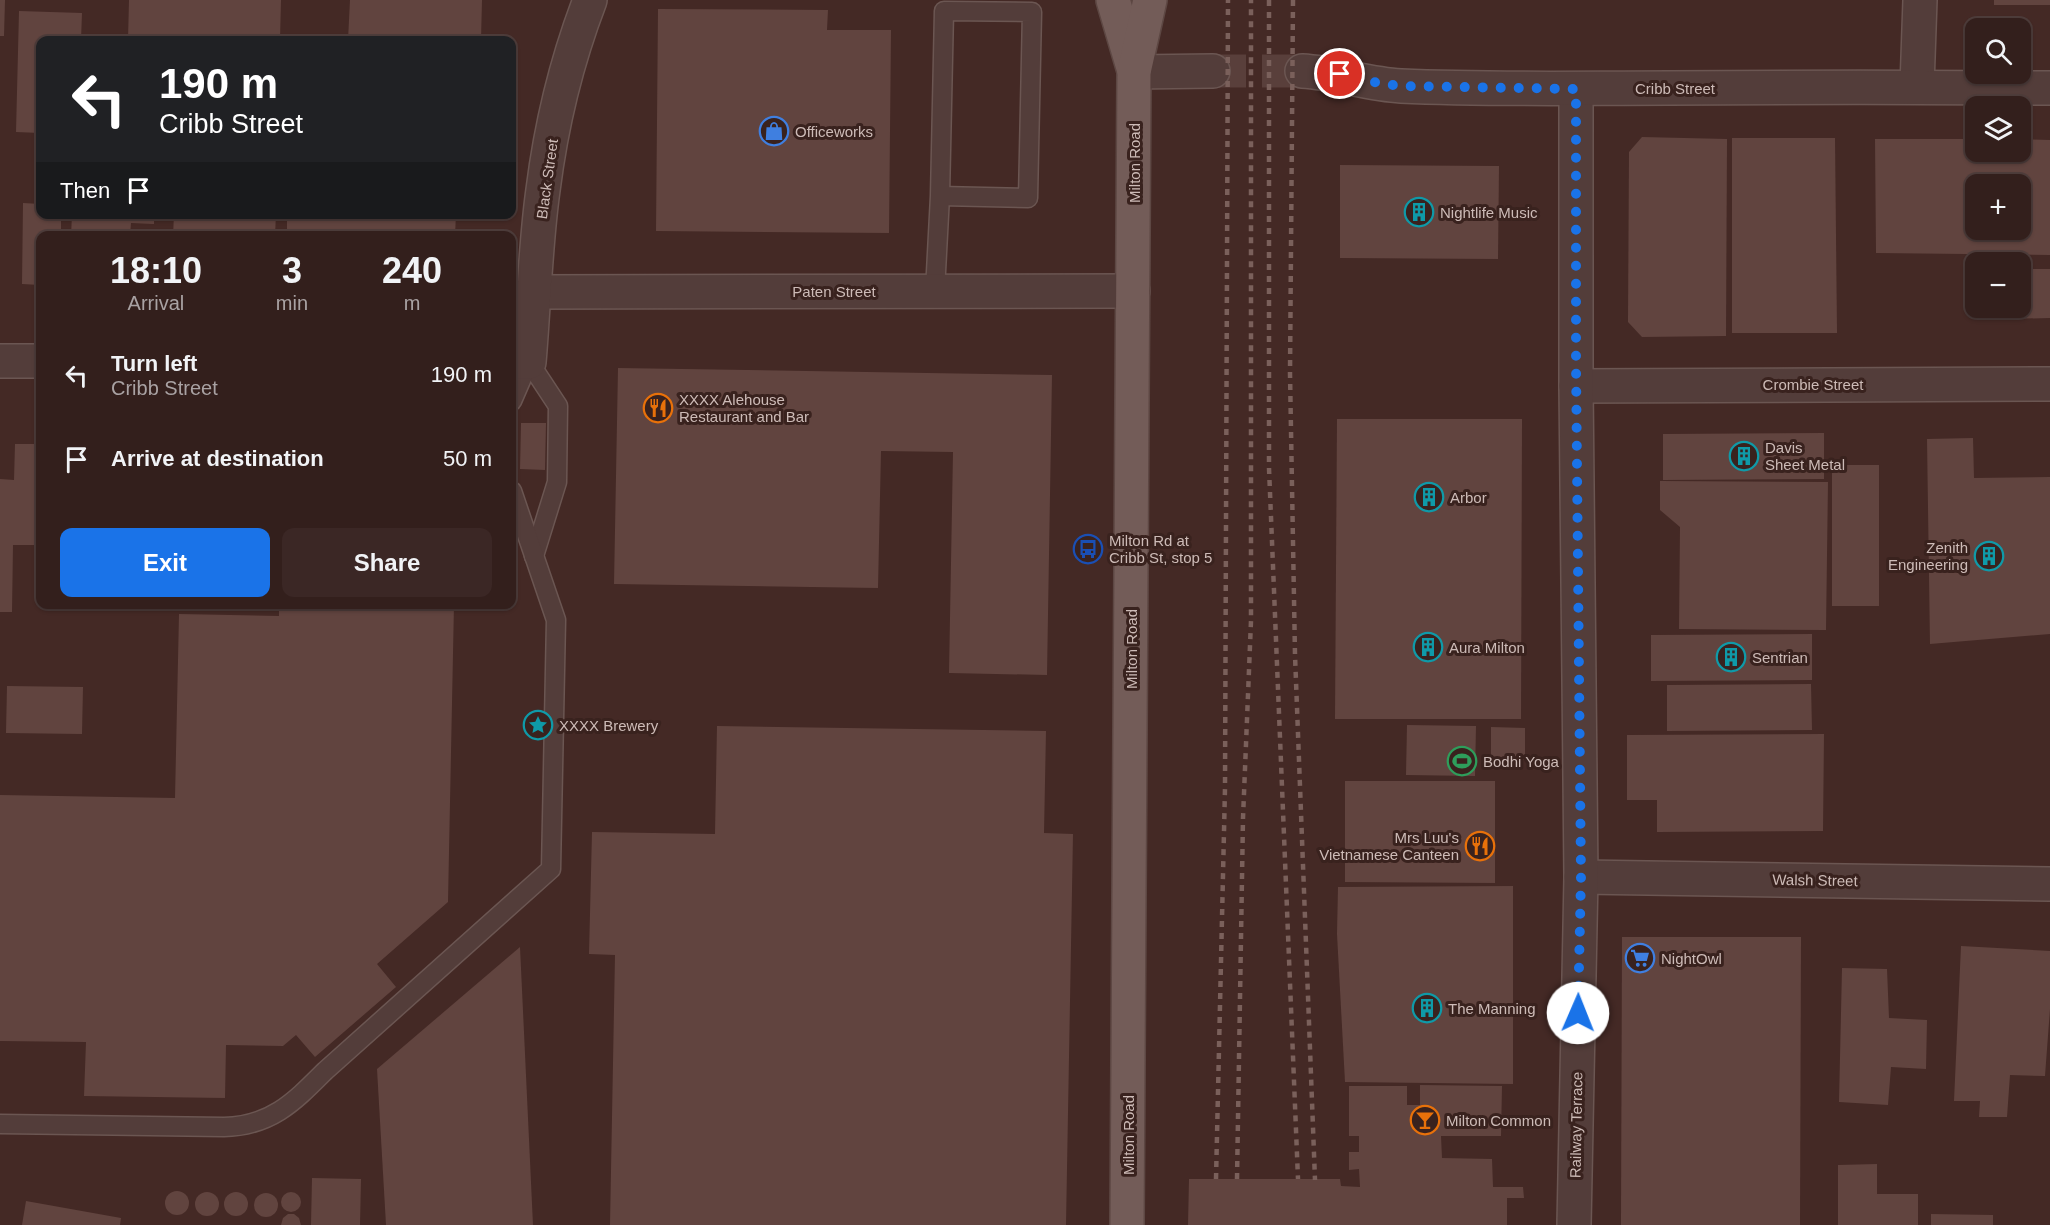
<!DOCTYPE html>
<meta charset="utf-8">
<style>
body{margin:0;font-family:Arial,sans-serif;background:#3b2725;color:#f1f3f6;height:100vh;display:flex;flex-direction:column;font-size:22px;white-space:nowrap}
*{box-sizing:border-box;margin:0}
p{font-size:20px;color:#a9a2a3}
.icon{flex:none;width:33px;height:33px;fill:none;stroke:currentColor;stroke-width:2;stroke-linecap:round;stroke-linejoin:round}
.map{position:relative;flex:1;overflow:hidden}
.drawer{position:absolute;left:36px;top:231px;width:480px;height:378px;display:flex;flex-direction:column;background:#331f1c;border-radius:12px;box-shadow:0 2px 4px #0004,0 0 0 2px #4e3d3b}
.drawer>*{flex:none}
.guide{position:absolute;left:36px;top:36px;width:480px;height:183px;border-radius:12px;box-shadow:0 2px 4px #0004,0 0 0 2px #4e3d3b;background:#202124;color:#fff;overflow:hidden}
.fabs{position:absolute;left:1965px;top:18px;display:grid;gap:12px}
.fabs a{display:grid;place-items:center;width:66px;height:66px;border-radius:12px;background:#331f1c;box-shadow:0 2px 4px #0004,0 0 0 2px #4e3d3b;font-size:30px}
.pin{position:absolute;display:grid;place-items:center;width:51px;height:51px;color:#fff;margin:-26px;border:3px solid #fff;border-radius:50%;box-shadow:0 2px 6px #0007}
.me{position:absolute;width:66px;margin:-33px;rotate:1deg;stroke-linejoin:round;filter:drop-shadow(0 0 4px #0008)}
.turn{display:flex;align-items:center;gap:21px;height:126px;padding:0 24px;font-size:27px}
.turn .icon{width:78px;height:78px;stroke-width:2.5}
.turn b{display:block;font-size:42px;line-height:51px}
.then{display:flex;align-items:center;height:57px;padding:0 24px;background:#0003;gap:12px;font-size:22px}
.eta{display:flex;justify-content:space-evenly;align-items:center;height:102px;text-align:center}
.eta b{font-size:36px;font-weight:700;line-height:42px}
.primary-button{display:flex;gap:12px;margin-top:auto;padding:12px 24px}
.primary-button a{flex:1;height:69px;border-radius:12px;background:#1a73e8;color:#fff;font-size:24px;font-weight:700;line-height:69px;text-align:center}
.primary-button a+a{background:#3b2725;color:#f1f3f6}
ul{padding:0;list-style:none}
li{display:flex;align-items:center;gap:18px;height:84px;padding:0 24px}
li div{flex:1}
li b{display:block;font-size:22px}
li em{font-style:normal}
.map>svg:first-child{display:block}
.building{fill:#61443f;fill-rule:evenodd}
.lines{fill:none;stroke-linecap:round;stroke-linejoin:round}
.tertiary-tunnel{stroke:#593f3b;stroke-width:33;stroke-dasharray:33 16;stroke-linecap:butt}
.service-casing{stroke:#6b5652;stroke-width:21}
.minor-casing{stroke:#6b5652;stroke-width:36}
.tertiary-casing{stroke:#6b5652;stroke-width:36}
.primary-casing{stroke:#5d4743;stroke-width:36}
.service{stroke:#533d3a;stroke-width:18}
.minor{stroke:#533d3a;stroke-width:33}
.tertiary{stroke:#533d3a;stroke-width:33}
.primary{stroke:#735c58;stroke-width:33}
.rail{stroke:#7a605b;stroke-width:4.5;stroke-dasharray:6 6;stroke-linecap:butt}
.route{stroke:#1a73e8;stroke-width:10;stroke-dasharray:0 18}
.labels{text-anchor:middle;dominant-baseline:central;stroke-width:6;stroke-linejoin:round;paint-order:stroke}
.street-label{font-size:15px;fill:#cdbbb7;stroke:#39221e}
.poi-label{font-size:15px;fill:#cdbbb7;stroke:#39221e;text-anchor:start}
</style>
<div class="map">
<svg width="2050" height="1225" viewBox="0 0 2050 1225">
<rect width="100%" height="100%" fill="#442925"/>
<g class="building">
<path d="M0,0H5L4,36H0Z"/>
<path d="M129,0H281L280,40H128Z"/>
<path d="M350,0H482L481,40H348Z"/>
<rect x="1994" y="0" width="56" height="5"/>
<path d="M658,9L828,10L827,30H891L889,233L656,231Z"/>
<path d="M19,11L82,13L81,40H40V133L16,132Z"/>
<path d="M1642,137L1727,139L1726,336L1642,337L1628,322L1629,152Z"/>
<path d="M1732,138H1835L1837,333H1732Z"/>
<path d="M1875,139H1976V152H2020V139L2050,140V255L1876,253ZM1976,184H2020V230H1976Z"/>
<path d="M1340,165L1499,166L1498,259L1340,258Z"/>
<path d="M23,203L40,204V214H61V236H40V285L22,284Z"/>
<path d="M72,214H154V224L131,223L130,236H71Z"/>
<path d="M174,214H276L275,236H173Z"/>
<path d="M287,214H456L455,236H287Z"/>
<path d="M2020,269H2050V318L2003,319V308H2020Z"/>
<path d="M618,368L1052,375L1047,675L949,673L953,452L881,451L878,588L614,584Z"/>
<path d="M1337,419H1522L1521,719H1335Z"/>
<path d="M521,423H546L545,470L520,469Z"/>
<path d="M1824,433V479L1663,480V434Z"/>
<path d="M1973,438L1974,478L2050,477V634L1930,644L1927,439Z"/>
<path d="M15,444H40V545H13L12,612H0V479L14,480Z"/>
<rect x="1832" y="465" width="47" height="141"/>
<path d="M1660,481L1828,482L1826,630L1679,629L1680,527L1660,510Z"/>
<path d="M279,604H454L448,902L377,964L396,987L315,1057L296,1035L283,1046L226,1045L225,1098L84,1096L86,1042L0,1041V795L175,798L179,614L279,616Z"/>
<path d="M1812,634V680L1651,681V635Z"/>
<path d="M1811,684L1812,730L1667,731V685Z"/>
<path d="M7,686L83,687L82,734L6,733Z"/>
<path d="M1407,725L1476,726L1475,776L1406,775Z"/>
<path d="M717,726L1046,731L1044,833L1073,834L1066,1225H610L615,955L589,954L592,832L715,834Z"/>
<path d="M1491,727L1525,728V760H1491Z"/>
<path d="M1824,734L1823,831L1657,832V800H1627V735Z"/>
<path d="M1345,781H1495V883L1345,882Z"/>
<path d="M1513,886V1084L1345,1082L1337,934L1338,887Z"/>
<path d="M1622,937H1801L1800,1225H1621Z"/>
<path d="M1961,946L2050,951V1009L2045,1076L2010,1075L2007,1117H1979L1980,1101H1954Z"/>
<path d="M520,947L533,1225H386L377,1069Z"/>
<path d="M1842,968L1887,969L1889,1018L1927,1020L1926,1069L1891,1067L1888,1105L1839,1102Z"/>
<path d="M1420,1085L1502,1086L1501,1136H1441L1442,1158L1492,1159L1493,1187H1523L1524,1198H1507V1225H1188L1189,1179H1340L1341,1186L1360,1187L1359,1169L1349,1170V1152H1359V1136H1349V1086H1407V1105H1420Z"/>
<path d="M1877,1164V1194H1918V1225H1838V1165Z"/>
<path d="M312,1178L361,1179L360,1225H311Z"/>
<circle cx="177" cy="1203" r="12"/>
<circle cx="236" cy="1204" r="12"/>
<circle cx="207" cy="1204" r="12"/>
<circle cx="291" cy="1202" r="10"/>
<circle cx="266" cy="1205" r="12"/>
<path d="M26,1201L121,1218L120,1225H22Z"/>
<path d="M288,1214H294L299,1218L301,1225H281L283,1218Z"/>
<path d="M1931,1214L1993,1215V1225H1931Z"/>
</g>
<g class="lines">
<path class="tertiary-tunnel" d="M1213,71H1302"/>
<g class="service-casing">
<g id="service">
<path d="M935,291L940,196L944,11L1032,12L1028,198L940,196"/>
<path d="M529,362L558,406L557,482L534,556"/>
<path d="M512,401L529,362"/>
<path d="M0,1124L224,1127C271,1126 294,1102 325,1071L551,869L556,620L512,491"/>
</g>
</g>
<g class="minor-casing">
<g id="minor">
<path d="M1917,86L1920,0"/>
<path d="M535,292L1133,291"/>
<path d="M0,361H40"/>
<path d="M512,362H529C534,305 535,247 543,190C551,126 567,60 590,0"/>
<path d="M1576,386L2050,384"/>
<path d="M1581,877L2050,884"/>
<path d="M1574,1225L1581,877L1576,386V89"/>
</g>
</g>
<g class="tertiary-casing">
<g id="tertiary">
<path d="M1302,71C1337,73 1367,84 1401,86C1490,90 1579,88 1669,88C1796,87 1923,87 2050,88"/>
<path d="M1134,72L1213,71"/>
</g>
</g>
<g class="primary-casing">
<g id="primary">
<path d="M1113,0L1134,71"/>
<path d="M1127,1225L1134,72L1150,0"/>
</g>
</g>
<use href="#service" class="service"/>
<use href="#minor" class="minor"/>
<use href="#tertiary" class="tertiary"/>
<use href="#primary" class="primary"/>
<g class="rail">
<path d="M1269,0V468L1298,1179"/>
<path d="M1293,0L1290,373L1295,655L1315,1180"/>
<path d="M1216,1179L1225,788L1228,0"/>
<path d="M1237,1179L1243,818L1251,621V0"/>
</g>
</g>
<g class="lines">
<path class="route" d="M1340,74L1378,83L1400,86L1576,89V363L1581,877L1578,1013"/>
</g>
<defs>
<g id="shop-ring" transform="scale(1.5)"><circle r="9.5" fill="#39221e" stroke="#3f7fe0" stroke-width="1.5"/><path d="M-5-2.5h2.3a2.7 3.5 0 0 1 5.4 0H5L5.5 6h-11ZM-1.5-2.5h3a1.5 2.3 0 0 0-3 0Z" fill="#3f7fe0"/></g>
<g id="building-ring" transform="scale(1.5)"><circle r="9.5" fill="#39221e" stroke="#0f9aa8" stroke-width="1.5"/><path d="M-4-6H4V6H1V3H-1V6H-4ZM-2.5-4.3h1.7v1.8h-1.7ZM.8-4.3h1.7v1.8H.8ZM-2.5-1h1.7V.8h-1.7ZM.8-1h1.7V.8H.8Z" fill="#0f9aa8"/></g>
<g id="restaurant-ring" transform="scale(1.5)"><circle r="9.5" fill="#39221e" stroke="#e8710a" stroke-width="1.5"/><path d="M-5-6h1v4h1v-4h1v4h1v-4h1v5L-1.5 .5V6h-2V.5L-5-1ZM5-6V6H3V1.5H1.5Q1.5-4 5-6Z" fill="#e8710a"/></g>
<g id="bus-ring" transform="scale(1.5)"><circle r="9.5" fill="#39221e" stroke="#1a4fb4" stroke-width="1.5"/><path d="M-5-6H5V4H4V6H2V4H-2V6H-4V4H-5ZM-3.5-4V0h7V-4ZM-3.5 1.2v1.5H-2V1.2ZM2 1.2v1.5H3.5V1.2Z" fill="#1a4fb4"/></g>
<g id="sight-ring" transform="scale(1.5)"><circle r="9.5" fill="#39221e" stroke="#0f9aa8" stroke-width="1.5"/><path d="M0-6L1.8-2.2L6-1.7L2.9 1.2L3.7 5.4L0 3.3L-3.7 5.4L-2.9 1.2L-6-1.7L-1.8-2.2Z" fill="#0f9aa8"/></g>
<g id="stadium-ring" transform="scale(1.5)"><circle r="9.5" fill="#39221e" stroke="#2e9e5b" stroke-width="1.5"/><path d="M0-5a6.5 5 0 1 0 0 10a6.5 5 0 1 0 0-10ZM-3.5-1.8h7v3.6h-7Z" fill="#2e9e5b"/></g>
<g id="supermarket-ring" transform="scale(1.5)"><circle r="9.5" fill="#39221e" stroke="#3f7fe0" stroke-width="1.5"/><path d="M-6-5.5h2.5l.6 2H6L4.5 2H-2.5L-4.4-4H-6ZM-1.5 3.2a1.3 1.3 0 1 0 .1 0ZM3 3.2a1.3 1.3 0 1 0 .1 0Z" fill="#3f7fe0"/></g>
<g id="bar-ring" transform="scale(1.5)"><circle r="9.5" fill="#39221e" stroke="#e8710a" stroke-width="1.5"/><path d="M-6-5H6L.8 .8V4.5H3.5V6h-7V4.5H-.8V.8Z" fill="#e8710a"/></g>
</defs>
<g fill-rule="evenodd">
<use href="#shop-ring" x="774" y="131"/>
<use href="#building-ring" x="1419" y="212"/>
<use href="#restaurant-ring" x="658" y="408"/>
<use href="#building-ring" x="1744" y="456"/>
<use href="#building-ring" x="1429" y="497"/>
<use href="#bus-ring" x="1088" y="549"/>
<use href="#building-ring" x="1989" y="556"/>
<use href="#building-ring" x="1428" y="647"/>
<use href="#building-ring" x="1731" y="657"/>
<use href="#sight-ring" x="538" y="725"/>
<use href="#stadium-ring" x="1462" y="761"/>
<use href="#restaurant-ring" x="1480" y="846"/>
<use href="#supermarket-ring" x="1640" y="958"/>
<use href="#building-ring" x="1427" y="1008"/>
<use href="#bar-ring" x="1425" y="1120"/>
</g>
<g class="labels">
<g class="street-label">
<text x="1675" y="88">Cribb Street</text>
<text transform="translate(1134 163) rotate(-90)">Milton Road</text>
<text transform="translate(547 179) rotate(-82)">Black Street</text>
<text x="834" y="291">Paten Street</text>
<text x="1813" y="384">Crombie Street</text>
<text transform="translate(1131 649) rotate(-90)">Milton Road</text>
<text transform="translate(1815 880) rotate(1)">Walsh Street</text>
<text transform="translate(1576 1125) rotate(-89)">Railway Terrace</text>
<text transform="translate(1128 1135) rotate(-90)">Milton Road</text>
</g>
<g class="poi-label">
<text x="795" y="131">Officeworks</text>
<text x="1440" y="212">Nightlife Music</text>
<text x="679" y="399">XXXX Alehouse<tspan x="679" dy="17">Restaurant and Bar</tspan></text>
<text x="1765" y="447">Davis<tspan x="1765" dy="17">Sheet Metal</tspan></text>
<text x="1450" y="497">Arbor</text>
<text x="1109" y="540">Milton Rd at<tspan x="1109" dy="17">Cribb St, stop 5</tspan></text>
<text x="1968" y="547" text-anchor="end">Zenith<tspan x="1968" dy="17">Engineering</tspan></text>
<text x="1449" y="647">Aura Milton</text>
<text x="1752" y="657">Sentrian</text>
<text x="559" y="725">XXXX Brewery</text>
<text x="1483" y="761">Bodhi Yoga</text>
<text x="1459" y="837" text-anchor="end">Mrs Luu's<tspan x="1459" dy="17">Vietnamese Canteen</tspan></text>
<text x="1661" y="958">NightOwl</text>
<text x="1448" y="1008">The Manning</text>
<text x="1446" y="1120">Milton Common</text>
</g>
</g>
</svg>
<div class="fabs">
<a><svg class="icon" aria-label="search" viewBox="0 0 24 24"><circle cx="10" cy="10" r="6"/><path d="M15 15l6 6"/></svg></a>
<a><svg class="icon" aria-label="layers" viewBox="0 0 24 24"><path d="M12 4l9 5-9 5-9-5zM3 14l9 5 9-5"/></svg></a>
<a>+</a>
<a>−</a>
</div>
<div class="pin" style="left:1340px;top:74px;background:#d93025"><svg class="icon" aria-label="arrive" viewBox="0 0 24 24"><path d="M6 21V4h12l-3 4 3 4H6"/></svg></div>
<svg class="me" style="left:1578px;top:1013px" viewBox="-20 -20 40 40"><circle r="19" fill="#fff"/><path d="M0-13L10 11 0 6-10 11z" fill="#1a73e8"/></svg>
<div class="guide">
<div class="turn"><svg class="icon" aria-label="left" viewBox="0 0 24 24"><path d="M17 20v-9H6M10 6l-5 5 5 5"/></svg><div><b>190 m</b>Cribb Street</div></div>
<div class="then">Then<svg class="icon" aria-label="arrive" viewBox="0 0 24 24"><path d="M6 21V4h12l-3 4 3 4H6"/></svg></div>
</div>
<section class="drawer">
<div class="eta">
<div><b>18:10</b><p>Arrival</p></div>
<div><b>3</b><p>min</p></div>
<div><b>240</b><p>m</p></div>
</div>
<ul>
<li><svg class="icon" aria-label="left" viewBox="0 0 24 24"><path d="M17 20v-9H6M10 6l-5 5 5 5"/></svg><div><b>Turn left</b><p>Cribb Street</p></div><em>190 m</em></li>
<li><svg class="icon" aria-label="arrive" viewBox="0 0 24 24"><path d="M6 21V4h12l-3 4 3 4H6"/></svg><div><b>Arrive at destination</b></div><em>50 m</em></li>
</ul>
<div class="primary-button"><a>Exit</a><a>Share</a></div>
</section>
</div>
